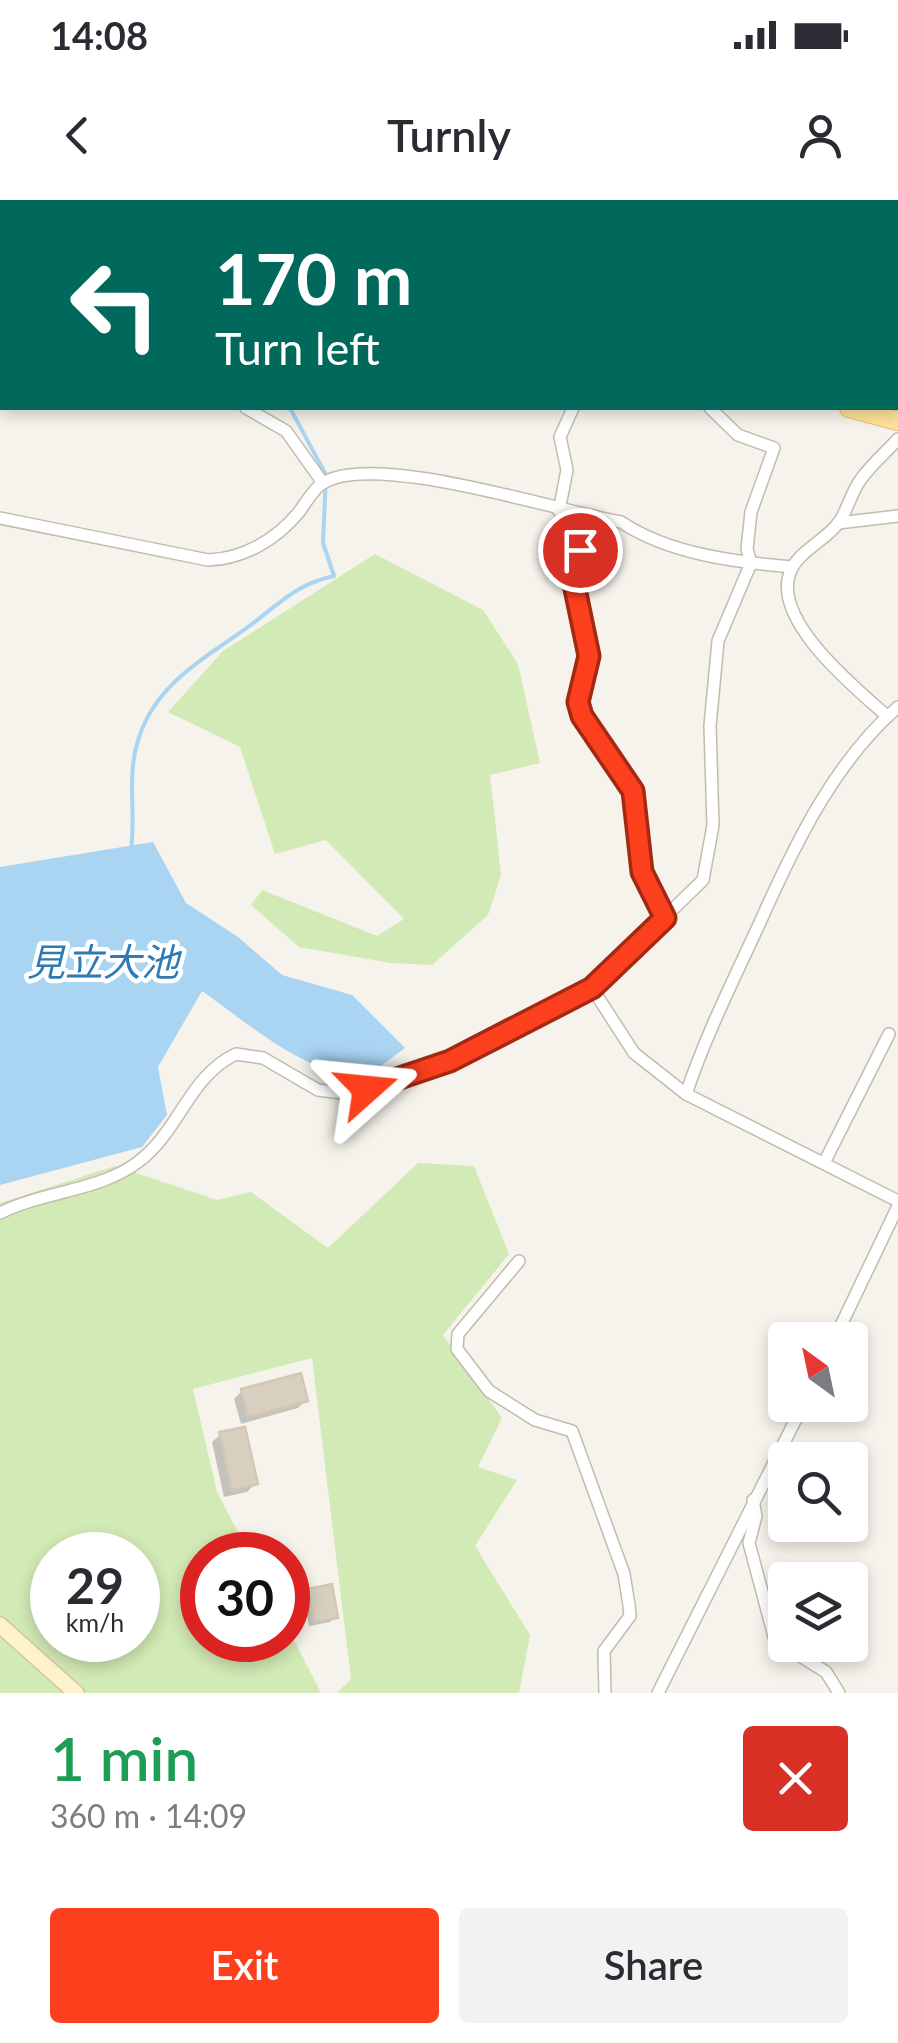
<!DOCTYPE html>
<meta charset="utf-8">
<style>
body{margin:0;font-family:Lato,"Noto Sans JP",sans-serif;background:#f2f2f3;color:#2b2b33;height:100vh;display:flex;flex-direction:column;font-size:38px;white-space:nowrap}
*{box-sizing:border-box;margin:0}
p{font-size:32px;color:#7c7c81}
.icon{flex:none;width:55px;height:55px;fill:none;stroke:currentColor;stroke-width:2;stroke-linecap:round;stroke-linejoin:round}
.map{position:relative;height:1493px;overflow:hidden}
.details{display:flex;flex-direction:column;background:#fff;flex:1}
.details>*{flex:none}
.top-card{position:absolute;left:0px;top:0px;width:900px;height:210px;box-shadow:0 5px 15px #0003;background:#00695c;color:#fff;overflow:hidden}
.needle{width:65px;rotate:327deg}
.tools{position:absolute;left:768px;top:1122px;display:grid;gap:20px}
.tools a{display:grid;place-items:center;width:100px;height:100px;border-radius:10px;background:#fff;box-shadow:0 5px 15px #0003;font-size:50px}
.speed{position:absolute;left:30px;top:1332px;display:flex;gap:20px;font-size:50px;font-weight:700;text-align:center}
.speed>*{display:grid;place-content:center;width:130px;height:130px;border-radius:50%;background:#fff;box-shadow:0 5px 15px #0003;line-height:1}
.speed small{font-size:25px;font-weight:400}
.speed .limit{border:15px solid #d22;background:#fff;color:#111}
.pin{position:absolute;display:grid;place-items:center;width:85px;height:85px;color:#fff;margin:-42px;border:5px solid #fff;border-radius:50%;box-shadow:0 2px 10px #0007}
.me{position:absolute;width:110px;margin:-55px;rotate:72deg;stroke-linejoin:round;filter:drop-shadow(0 0 8px #0008)}
.turn{display:flex;align-items:center;gap:35px;height:210px;padding:0 50px;font-size:45px}
.turn .icon{width:130px;height:130px;stroke-width:2.5}
.turn b{display:block;font-size:70px;line-height:85px}
.round{display:grid;place-items:center;flex:none;width:105px;height:105px;border-radius:10px;background:#f2f2f3}
.summary{display:flex;align-items:center;justify-content:space-between;height:170px;padding:0 50px}
h1{font-size:60px;font-weight:600;line-height:75px;color:#1e9e55}
.primary-button{display:flex;gap:20px;margin-top:auto;padding:20px 50px}
.primary-button a{flex:1;height:115px;border-radius:10px;background:#fc3f1d;color:#fff;font-size:40px;font-weight:600;line-height:115px;text-align:center}
.primary-button a+a{background:#f2f2f3;color:#2b2b33}
.status{display:flex;justify-content:space-between;align-items:center;height:70px;padding:0 50px;background:#fff;direction:ltr}
.status svg{height:28px;fill:currentColor}
header{display:flex;justify-content:space-between;align-items:center;height:130px;padding:0 50px;background:#fff;font-size:45px;font-weight:600}
.map>svg:first-child{display:block}
.green{fill:#d2eab5;fill-rule:evenodd}
.water{fill:#a9d4f2}
.shadow{fill:#0003}
.lines{fill:none;stroke-linecap:round;stroke-linejoin:round}
.stream{stroke:#a9d4f2;stroke-width:4}
.building{fill:#d8cfc1;stroke:#d3c7b4;stroke-width:2.5}
.street-casing{stroke:#c2bbae;stroke-width:14}
.secondary-casing{stroke:#d6c79b;stroke-width:18}
.primary-casing{stroke:#e6c16a;stroke-width:20}
.street{stroke:#fff;stroke-width:11}
.secondary{stroke:#fff3cd;stroke-width:15}
.primary{stroke:#ffe39c;stroke-width:18}
.route-casing{stroke:#a42913;stroke-width:25}
.route{stroke:#fc3f1d;stroke-width:18}
.labels{text-anchor:middle;dominant-baseline:central;stroke-width:9;stroke-linejoin:round;paint-order:stroke}
.water-label{font-size:38px;font-style:italic;fill:#2e7ab2;stroke:#fff}
</style>
<div class="status"><b>14:08</b><svg viewBox="0 0 49 12"><path d="M0 12V9h3v3zM5 12V6h3v6zM10 12V3h3v9zM15 12V0h3v12zM26 1h20v11H26zM47 4h2v5h-2z"/></svg></div>
<header><svg class="icon" aria-label="back" viewBox="0 0 24 24"><path d="M15 5l-7 7 7 7"/></svg>Turnly<svg class="icon" aria-label="person" viewBox="0 0 24 24"><circle cx="12" cy="8" r="4"/><path d="M4 21q1-7 8-7t8 7"/></svg></header>
<div class="map">
<svg width="898" height="1493" viewBox="0 0 898 1493">
<rect width="100%" height="100%" fill="#f6f3ec"/>
<g class="green">
<path d="M375,354L483,410L518,464L540,563L490,575L501,675L488,715L432,765L391,763L299,747L251,705L262,690L377,736L404,719L326,640L275,654L240,547L168,512L223,451Z"/>
<path d="M418,963L474,966L509,1054L443,1135L502,1218L478,1267L517,1280L475,1346L530,1435L519,1493H337L351,1479L312,1158L193,1189L217,1292L250,1355H202V1440H288V1428L321,1493H0V1003L115,966L217,1000L251,992L328,1048ZM52,1355H138V1440H52Z"/>
</g>
<path class="water" d="M153,642L186,703L238,737L282,775L352,795L405,848L362,880C300,869 251,826 202,791L158,867L167,915L142,947L0,985V667Z"/>
<g class="shadow">
<path d="M242,1191L306,1200L298,1208L241,1224L234,1199Z"/>
<path d="M220,1235L255,1284L247,1292L224,1297L212,1242Z"/>
<path d="M309,1391L335,1417L330,1422L309,1426L304,1396Z"/>
</g>
<g class="lines">
<g class="stream">
<path d="M255,2L256,0"/>
<path d="M131,650C136,614 127,579 137,544C154,481 209,457 256,421C283,400 300,383 334,376L323,343L326,275L290,208"/>
</g>
</g>
<g class="building">
<path d="M301,1173L308,1201L248,1217L241,1189Z"/>
<path d="M245,1227L258,1284L232,1290L219,1232Z"/>
<path d="M332,1384L338,1418L313,1422L308,1389Z"/>
</g>
<g class="lines">
<g class="street-casing">
<g id="street">
<path d="M839,0L840,2"/>
<path d="M247,2V0"/>
<path d="M420,2L421,0"/>
<path d="M733,2L735,0"/>
<path d="M0,10L2,17"/>
<path d="M246,208L286,231L323,283"/>
<path d="M559,311L567,270L560,237L573,208"/>
<path d="M585,316L574,384L589,456L579,502L582,516L633,591L642,672L665,718"/>
<path d="M0,318L208,360C243,359 276,340 299,312C305,304 314,288 323,283C375,251 557,311 621,322C669,354 735,362 792,367"/>
<path d="M838,323L898,316"/>
<path d="M887,516C854,487 769,418 791,370C800,350 828,339 840,321C848,308 852,291 861,279C871,265 886,252 898,239"/>
<path d="M592,788L634,853L686,894L898,1001"/>
<path d="M686,894C707,832 735,777 762,718C795,644 835,561 898,507"/>
<path d="M825,961L889,834"/>
<path d="M0,1013C44,991 100,991 138,962C179,932 189,876 236,854L263,858L318,890L342,893L367,889L450,861L592,788L703,680L713,625L710,526L718,441L751,363L747,349L751,312L774,248L738,235L710,208"/>
<path d="M519,1061L458,1134L457,1149L489,1191L535,1220L572,1231L624,1374L629,1405L630,1416L604,1451L605,1493"/>
<path d="M834,1140L898,1006"/>
<path d="M753,1300L756,1316L749,1343L775,1440L826,1472L839,1493"/>
<path d="M658,1493L803,1205"/>
</g>
</g>
<g class="secondary-casing">
<path id="secondary" d="M0,1425L76,1493"/>
</g>
<g class="primary-casing">
<g id="primary">
<path d="M45,0L55,2"/>
<path d="M849,208L898,221"/>
</g>
</g>
<use href="#street" class="street"/>
<use href="#secondary" class="secondary"/>
<use href="#primary" class="primary"/>
</g>
<g class="lines">
<g class="route-casing">
<path id="route" d="M367,889L450,861L592,788L665,718L642,672L633,591L582,516L578,502L589,456L574,384L580,350"/>
</g>
<use href="#route" class="route"/>
</g>
<g class="labels">
<g class="water-label">
<text x="103" y="761">見立大池</text>
</g>
</g>
</svg>
<div class="tools">
<a><svg class="needle" viewBox="-14 -14 28 28"><path d="M0-13l5 13h-10z" fill="#e53935"/><path d="M0 13l5-13h-10z" fill="#7c7c81"/></svg></a>
<a><svg class="icon" aria-label="search" viewBox="0 0 24 24"><circle cx="10" cy="10" r="6"/><path d="M15 15l6 6"/></svg></a>
<a><svg class="icon" aria-label="layers" viewBox="0 0 24 24"><path d="M12 4l9 5-9 5-9-5zM3 14l9 5 9-5"/></svg></a>
</div>
<div class="speed"><div>29<small>km/h</small></div><div class="limit">30</div></div>
<div class="pin" style="left:580px;top:350px;background:#d93025"><svg class="icon" aria-label="arrive" viewBox="0 0 24 24"><path d="M6 21V4h12l-3 4 3 4H6"/></svg></div>
<svg class="me" style="left:367px;top:889px" viewBox="-20 -20 40 40"><path d="M0-17L14 15 0 8-14 15z" fill="#fc3f1d" stroke="#fff" stroke-width="4"/></svg>
<div class="top-card">
<div class="turn"><svg class="icon" aria-label="left" viewBox="0 0 24 24"><path d="M17 20v-9H6M10 6l-5 5 5 5"/></svg><div><b>170 m</b>Turn left</div></div>
</div>
</div>
<section class="details">
<div class="summary"><div><h1>1 min</h1><p>360 m · 14:09</p></div><a class="round" style="background:#d93025;color:#fff"><svg class="icon" aria-label="close" viewBox="0 0 24 24"><path d="M6 6l12 12M18 6L6 18"/></svg></a></div>
<div class="primary-button"><a>Exit</a><a>Share</a></div>
</section>
